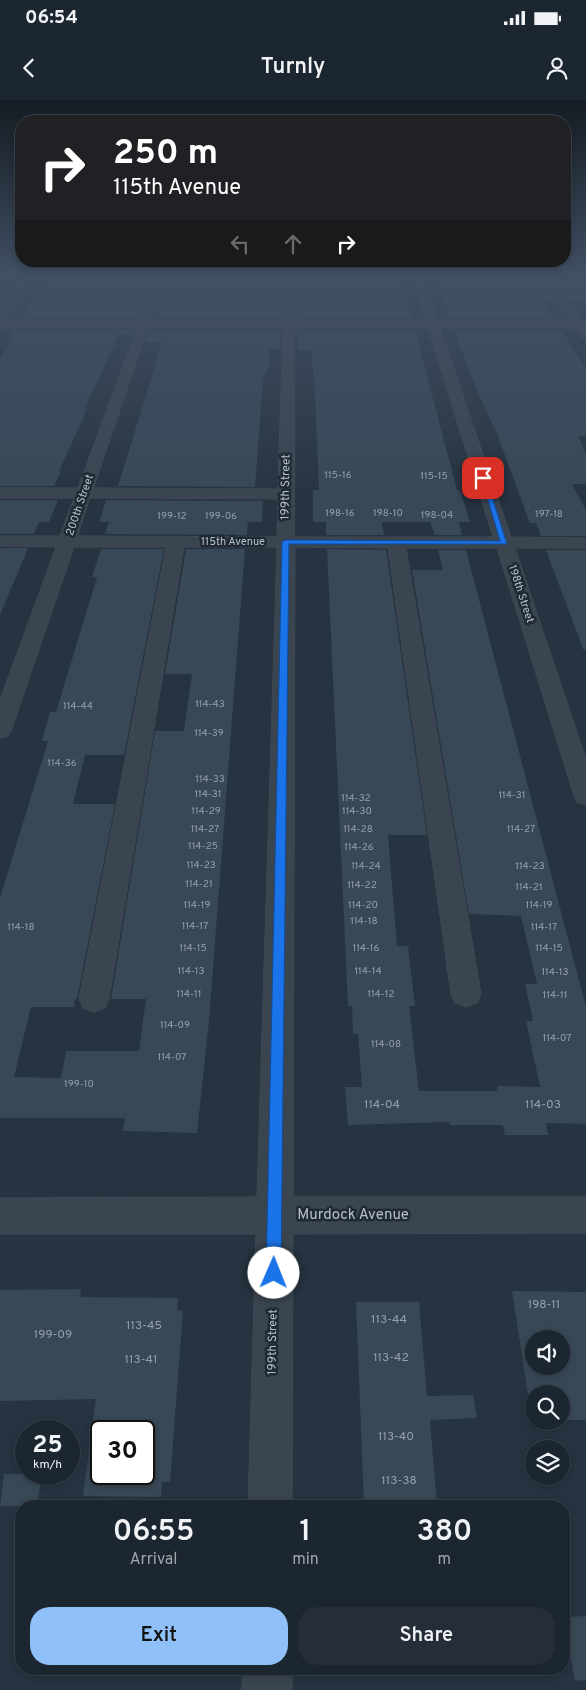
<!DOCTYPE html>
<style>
body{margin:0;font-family:Overpass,sans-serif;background:#252e38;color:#f1f3f6;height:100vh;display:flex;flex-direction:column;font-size:19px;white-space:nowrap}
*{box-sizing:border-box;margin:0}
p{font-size:16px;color:#a0a5ab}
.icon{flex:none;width:28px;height:28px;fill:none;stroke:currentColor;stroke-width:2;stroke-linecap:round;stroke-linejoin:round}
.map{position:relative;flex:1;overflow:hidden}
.panel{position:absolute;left:15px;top:1400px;width:555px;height:175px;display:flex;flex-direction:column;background:#1c2630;border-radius:20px;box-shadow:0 2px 8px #0003,0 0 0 1px #3a434c}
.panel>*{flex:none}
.banner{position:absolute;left:15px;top:15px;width:556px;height:152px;border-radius:20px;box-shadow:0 2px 8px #0003,0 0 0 1px #3a434c;background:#202124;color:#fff;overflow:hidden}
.controls{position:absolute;left:525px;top:1230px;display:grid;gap:10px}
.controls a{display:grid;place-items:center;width:45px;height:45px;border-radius:50%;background:#1c2630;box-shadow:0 2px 8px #0003,0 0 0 1px #3a434c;font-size:25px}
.speed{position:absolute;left:15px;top:1320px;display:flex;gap:10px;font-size:25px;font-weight:700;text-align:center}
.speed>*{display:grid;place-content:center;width:65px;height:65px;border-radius:50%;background:#1c2630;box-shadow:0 2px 8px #0003,0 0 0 1px #3a434c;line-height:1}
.speed small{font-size:12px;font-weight:400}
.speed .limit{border:2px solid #111;border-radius:8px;background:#fff;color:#111}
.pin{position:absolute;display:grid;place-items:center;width:42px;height:42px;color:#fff;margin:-21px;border-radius:10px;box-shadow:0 2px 8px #0006}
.me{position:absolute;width:55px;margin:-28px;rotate:1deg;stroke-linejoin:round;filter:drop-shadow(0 0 4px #0008)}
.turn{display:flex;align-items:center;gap:18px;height:105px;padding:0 15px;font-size:22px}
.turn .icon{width:65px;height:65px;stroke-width:2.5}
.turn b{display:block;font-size:35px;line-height:42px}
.lanes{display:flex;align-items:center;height:48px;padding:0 15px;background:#0003;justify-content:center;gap:25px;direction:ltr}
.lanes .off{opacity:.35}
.eta{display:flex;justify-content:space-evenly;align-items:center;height:85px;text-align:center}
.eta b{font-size:30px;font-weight:600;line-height:35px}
.action{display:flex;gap:10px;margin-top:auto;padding:10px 15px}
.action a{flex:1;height:58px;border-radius:20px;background:#8fc0f7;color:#111;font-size:20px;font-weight:600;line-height:58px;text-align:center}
.action a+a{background:#252e38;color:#f1f3f6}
.status{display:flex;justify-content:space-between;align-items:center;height:35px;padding:0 25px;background:#1c2630;direction:ltr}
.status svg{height:14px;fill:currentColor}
header{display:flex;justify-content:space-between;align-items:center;height:65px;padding:0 15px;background:#1c2630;font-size:22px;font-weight:600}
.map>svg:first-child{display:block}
.building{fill:#384856;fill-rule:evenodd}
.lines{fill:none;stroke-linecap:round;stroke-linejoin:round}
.minor-casing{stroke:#444e59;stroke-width:1}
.minor{fill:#3a4550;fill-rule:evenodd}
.route{fill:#1a73e8;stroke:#114b97}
.labels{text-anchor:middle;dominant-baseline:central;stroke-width:5;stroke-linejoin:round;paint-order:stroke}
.number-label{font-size:10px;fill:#95a0ab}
.far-street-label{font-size:11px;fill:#b7c0ca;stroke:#1f2a35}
.street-label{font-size:12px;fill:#b7c0ca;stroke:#1f2a35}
.near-number-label{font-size:12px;fill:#95a0ab}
.near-street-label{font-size:15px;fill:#b7c0ca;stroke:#1f2a35}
</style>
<div class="status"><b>06:54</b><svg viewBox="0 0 49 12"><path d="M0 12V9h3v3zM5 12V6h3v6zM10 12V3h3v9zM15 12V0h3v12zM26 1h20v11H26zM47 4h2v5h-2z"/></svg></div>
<header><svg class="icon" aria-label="back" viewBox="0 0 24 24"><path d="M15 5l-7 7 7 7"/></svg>Turnly<svg class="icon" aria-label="person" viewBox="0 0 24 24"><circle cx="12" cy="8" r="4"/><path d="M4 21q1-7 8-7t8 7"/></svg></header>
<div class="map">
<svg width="586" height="1590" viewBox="0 0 586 1590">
<rect width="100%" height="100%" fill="#263340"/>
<g class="building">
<path d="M48,178H153L138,218H21Z"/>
<path d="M167,178H283L281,218H154Z"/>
<path d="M297,178H402L412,218H297Z"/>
<path d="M435,178H541L555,200H541L553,218H450Z"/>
<path d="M555,178H586V200H570Z"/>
<path d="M14,230H134L131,238L119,234L85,308H87L84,316L59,371H61L54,386H0V259L12,241H6Z"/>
<path d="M149,230H281L280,249H269V265L263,279L255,387L118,386L162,243L145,242Z"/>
<path d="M297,230H415L457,390H460L470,422H459L462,435H435L430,422H382L384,435H326V422H313V390H319L315,293L311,250H297Z"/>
<path d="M454,230H561L586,268V336H578L586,354V384H572L586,410V436H541L536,423H530L497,334L474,284Z"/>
<path d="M0,400H58L49,422H39L34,434H0Z"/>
<path d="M106,400L263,401L262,422H248L247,435L105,434L109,422H99Z"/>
<path d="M0,448H28L0,515Z"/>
<path d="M101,449H164L124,655H85L73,704H115L77,899H75L74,907H31L14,977L61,978L66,951H139L146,899H111L155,631H184L192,574H165L186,449H245L209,921L197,1033L123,1031L125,1018H0V798L48,641H42L50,612H56L94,487L97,477H92Z"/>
<path d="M327,449L386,450L389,470L427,735H388L397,846H408L415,906H409L419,991H498L497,986L540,987L526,921H533L525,884H537L521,816L469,814L412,470H443L438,450H466L586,907V1024L546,1023L548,1035H505L503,1025H450V1022L348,1025L345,987H362L358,934H353L352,906H348Z"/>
<path d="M546,450H586V550L584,551Z"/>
<path d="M81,1189L80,1197L178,1198L177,1210L183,1211L170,1382H162L161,1397L83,1396L96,1299L0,1301V1190ZM101,1331H144V1374H101Z"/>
<path d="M512,1191L586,1192V1320H561V1294H534V1320H532ZM534,1239H561V1266H534Z"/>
<path d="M356,1202H419L427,1296L473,1295L477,1318L430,1320L437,1405H364Z"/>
<path d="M4,1374H42L37,1406H0Z"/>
<path d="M586,1516V1580L575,1581L564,1517Z"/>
</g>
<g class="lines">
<g class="minor-casing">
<g id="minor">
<path d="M23,178H33L5,220H139L155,178H165L151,220H283L285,178H295V220H426L413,178H423L438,220H570L543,178H553L582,220H586V239L582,238L575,228H440L511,437L586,438V448H515L586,659V705L577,702L574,696L497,448H406L481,894L477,903L466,907L455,903L451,894L388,448L295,447L293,1097H586V1133L293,1134L292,1406H248L256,1134H0V1098L257,1097L277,447H184L109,899L105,908L94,912L83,908L79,899L166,447H74L11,631L8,636L0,638V600L56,447L0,446V436H60L74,398H0V388H78L137,228H0V211ZM148,228H283L278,389L94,388ZM295,228H428L493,437H295ZM90,398L278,399L277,437L78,436Z"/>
<path d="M244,1569H292V1590H242Z"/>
</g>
</g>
<use href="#minor" class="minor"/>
</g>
<linearGradient id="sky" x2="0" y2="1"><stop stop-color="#151c23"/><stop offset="0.44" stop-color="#415064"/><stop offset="1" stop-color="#415064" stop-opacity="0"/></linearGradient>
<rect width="586" height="401" fill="url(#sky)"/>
<path class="route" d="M481,376L486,378L507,444H289L281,1173L279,1179L274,1181L268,1179L266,1173L282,442L285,440L500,441Z"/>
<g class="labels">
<g class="number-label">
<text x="338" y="375">115-16</text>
<text x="434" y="376">115-15</text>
<text x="340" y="413">198-16</text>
<text x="388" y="413">198-10</text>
<text x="549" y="414">197-18</text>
<text x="437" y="415">198-04</text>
<text x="172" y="416">199-12</text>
<text x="221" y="416">199-06</text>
<text x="210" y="604">114-43</text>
<text x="78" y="606">114-44</text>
<text x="209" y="633">114-39</text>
<text x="62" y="663">114-36</text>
<text x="210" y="679">114-33</text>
<text x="208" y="694">114-31</text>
<text x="512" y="695">114-31</text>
<text x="356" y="698">114-32</text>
<text x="206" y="711">114-29</text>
<text x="357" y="711">114-30</text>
<text x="205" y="729">114-27</text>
<text x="358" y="729">114-28</text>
<text x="521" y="729">114-27</text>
<text x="203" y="746">114-25</text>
<text x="359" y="747">114-26</text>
<text x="201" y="765">114-23</text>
<text x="366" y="766">114-24</text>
<text x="530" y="766">114-23</text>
<text x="199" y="784">114-21</text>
<text x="362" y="785">114-22</text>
<text x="529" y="787">114-21</text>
<text x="197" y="805">114-19</text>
<text x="363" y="805">114-20</text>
<text x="539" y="805">114-19</text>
<text x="364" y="821">114-18</text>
<text x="195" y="826">114-17</text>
<text x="21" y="827">114-18</text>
<text x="544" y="827">114-17</text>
<text x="193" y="848">114-15</text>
<text x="366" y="848">114-16</text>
<text x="549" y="848">114-15</text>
<text x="191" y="871">114-13</text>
<text x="368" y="871">114-14</text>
<text x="555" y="872">114-13</text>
<text x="189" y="894">114-11</text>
<text x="381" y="894">114-12</text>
<text x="555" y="895">114-11</text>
<text x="175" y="925">114-09</text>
<text x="557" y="938">114-07</text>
<text x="386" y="944">114-08</text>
<text x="172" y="957">114-07</text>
<text x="79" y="984">199-10</text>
</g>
<g class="far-street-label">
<text transform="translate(80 405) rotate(-71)">200th Street</text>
<text x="233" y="442">115th Avenue</text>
<text transform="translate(521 494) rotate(72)">198th Street</text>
</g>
<g class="street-label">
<text transform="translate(286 387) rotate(-89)">199th Street</text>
<text transform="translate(273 1242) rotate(-89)">199th Street</text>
</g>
<g class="near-number-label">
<text x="382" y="1005">114-04</text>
<text x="543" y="1005">114-03</text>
<text x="544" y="1205">198-11</text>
<text x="389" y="1220">113-44</text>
<text x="144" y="1226">113-45</text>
<text x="53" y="1235">199-09</text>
<text x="391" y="1258">113-42</text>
<text x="141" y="1260">113-41</text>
<text x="396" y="1337">113-40</text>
<text x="399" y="1381">113-38</text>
</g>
<g class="near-street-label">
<text x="353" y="1115">Murdock Avenue</text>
</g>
</g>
</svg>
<div class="controls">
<a><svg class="icon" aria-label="sound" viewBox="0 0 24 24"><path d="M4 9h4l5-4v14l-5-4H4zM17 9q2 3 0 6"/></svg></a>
<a><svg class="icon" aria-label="search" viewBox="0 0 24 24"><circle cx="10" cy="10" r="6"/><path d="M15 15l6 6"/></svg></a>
<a><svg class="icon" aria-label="layers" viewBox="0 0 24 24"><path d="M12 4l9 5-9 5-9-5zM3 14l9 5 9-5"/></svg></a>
</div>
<div class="speed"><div>25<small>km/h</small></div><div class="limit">30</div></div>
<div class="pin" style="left:483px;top:378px;background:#d93025"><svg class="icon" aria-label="arrive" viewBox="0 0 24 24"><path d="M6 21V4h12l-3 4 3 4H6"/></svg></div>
<svg class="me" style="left:274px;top:1173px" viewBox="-20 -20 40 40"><circle r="19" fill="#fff"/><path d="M0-13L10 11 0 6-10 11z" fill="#1a73e8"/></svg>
<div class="banner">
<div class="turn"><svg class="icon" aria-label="right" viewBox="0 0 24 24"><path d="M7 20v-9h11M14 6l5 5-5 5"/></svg><div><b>250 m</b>115th Avenue</div></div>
<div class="lanes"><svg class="icon off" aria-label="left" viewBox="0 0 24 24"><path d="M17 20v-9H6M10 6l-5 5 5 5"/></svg><svg class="icon off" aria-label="ahead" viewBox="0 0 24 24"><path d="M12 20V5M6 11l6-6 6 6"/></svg><svg class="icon" aria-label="right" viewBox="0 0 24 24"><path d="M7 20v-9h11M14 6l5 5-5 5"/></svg></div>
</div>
<section class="panel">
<div class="eta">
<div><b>06:55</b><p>Arrival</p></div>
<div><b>1</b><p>min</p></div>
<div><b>380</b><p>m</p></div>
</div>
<div class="action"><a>Exit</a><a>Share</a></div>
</section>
</div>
